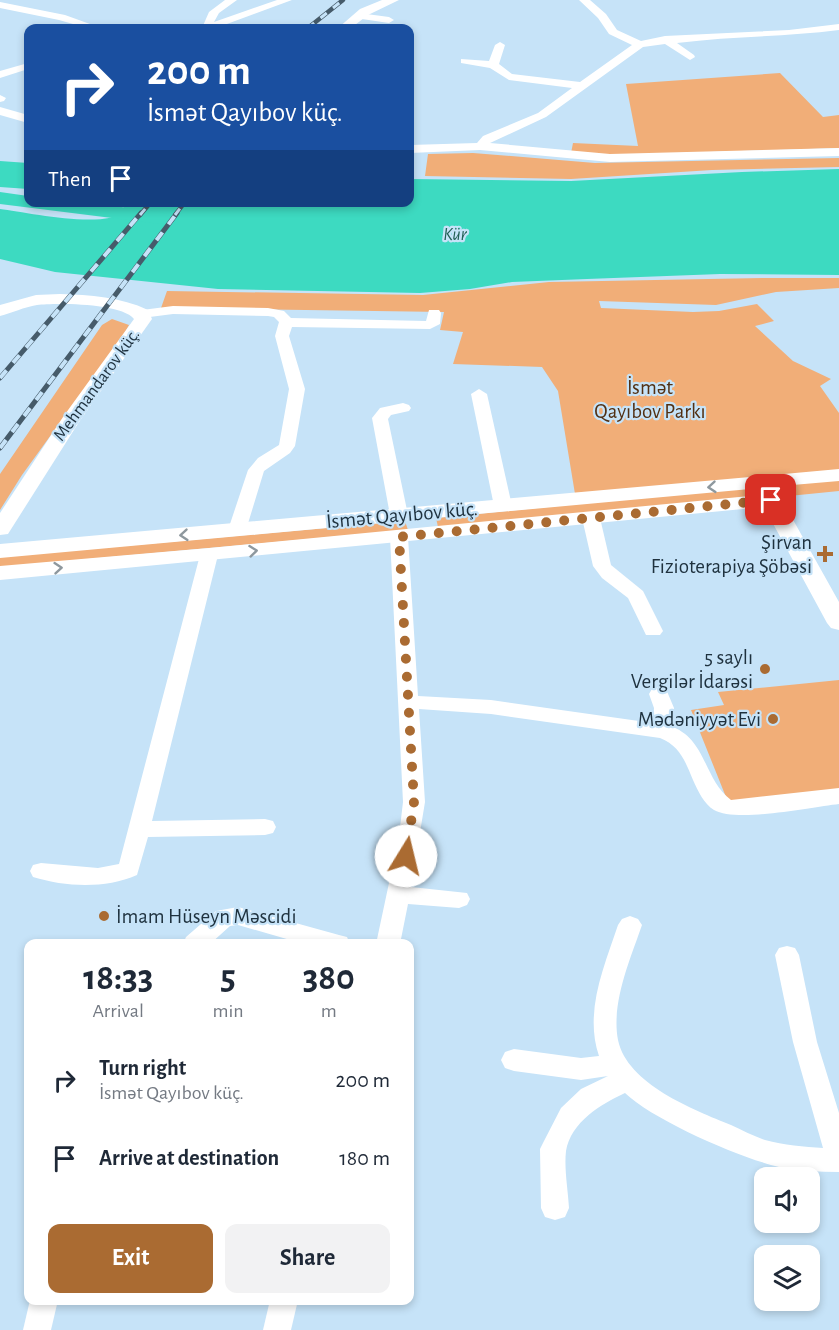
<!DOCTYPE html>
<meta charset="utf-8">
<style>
body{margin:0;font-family:"Alegreya Sans",sans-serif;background:#f2f2f3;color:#1f2937;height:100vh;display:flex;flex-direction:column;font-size:22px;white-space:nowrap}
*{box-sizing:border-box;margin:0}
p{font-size:20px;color:#747a83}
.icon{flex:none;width:33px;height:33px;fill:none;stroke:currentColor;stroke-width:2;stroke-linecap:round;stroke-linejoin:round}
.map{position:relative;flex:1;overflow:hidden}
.panel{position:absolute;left:24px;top:939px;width:390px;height:366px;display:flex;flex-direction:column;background:#fff;border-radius:12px;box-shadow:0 3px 9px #0003}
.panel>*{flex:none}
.hud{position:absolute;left:24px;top:24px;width:390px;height:183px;border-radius:12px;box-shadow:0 3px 9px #0003;background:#1a4fa0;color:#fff;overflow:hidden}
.controls{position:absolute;left:754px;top:1167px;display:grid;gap:12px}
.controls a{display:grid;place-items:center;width:66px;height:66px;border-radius:12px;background:#fff;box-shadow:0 3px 9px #0003;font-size:30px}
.pin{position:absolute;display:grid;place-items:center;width:51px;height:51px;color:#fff;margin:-26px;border-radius:12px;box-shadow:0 3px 9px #0006}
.me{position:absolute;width:66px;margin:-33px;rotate:9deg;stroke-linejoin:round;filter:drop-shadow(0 0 4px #0008)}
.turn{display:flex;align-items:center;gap:21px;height:126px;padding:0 24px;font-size:27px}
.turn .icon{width:78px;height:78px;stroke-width:2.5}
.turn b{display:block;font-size:42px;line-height:51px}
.then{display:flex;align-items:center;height:57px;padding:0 24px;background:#0003;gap:12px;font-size:22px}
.eta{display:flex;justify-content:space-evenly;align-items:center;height:102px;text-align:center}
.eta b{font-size:36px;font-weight:600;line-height:42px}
.primary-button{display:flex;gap:12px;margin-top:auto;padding:12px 24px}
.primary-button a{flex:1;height:69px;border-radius:12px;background:#aa6b32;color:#fff;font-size:24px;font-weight:600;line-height:69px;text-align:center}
.primary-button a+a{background:#f2f2f3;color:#1f2937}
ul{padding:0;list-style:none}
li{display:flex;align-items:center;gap:18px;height:78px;padding:0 24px}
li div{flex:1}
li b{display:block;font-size:22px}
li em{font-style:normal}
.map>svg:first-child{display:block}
.green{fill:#f1ae78}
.water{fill:#3ddac1}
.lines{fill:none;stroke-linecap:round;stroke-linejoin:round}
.river{fill:#3ddac1;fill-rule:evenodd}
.minor{fill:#fff;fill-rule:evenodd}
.tertiary{fill:#fff;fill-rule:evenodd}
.rail-far1-casing{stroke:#465b6a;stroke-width:4.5}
.rail-casing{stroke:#465b6a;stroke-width:5}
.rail-far1{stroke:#c6e3f8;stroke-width:3;stroke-dasharray:8;stroke-linecap:butt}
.rail{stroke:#c6e3f8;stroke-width:4;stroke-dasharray:10;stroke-linecap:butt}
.oneway{stroke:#8e989e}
.route{stroke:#aa6b32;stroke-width:10;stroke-dasharray:0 18}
.poi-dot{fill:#aa6b32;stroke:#c6e3f8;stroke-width:2}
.labels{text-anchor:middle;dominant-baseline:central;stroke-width:4.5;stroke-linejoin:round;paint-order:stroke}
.far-water-label{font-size:18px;font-style:italic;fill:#225f54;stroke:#c6e3f8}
.far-street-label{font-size:18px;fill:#1e313e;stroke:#c6e3f8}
.park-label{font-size:21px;fill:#523013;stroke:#c6e3f8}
.street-label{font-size:21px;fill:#1e313e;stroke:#c6e3f8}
.poi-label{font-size:21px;fill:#1e313e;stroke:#c6e3f8;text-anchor:end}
</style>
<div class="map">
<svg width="839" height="1330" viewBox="0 0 839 1330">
<rect width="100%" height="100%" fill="#c6e3f8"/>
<g class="green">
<path d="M780,73L823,117L839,115V148L617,155L571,153L573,143L638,146L626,84Z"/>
<path d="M473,153L595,163L839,158V167L712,170L571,179L425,176L428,154Z"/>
<path d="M762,278H839V288L776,292L716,305L599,301L601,308L693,312L719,311L757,304L774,321L755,326L793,361L831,379L820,386L839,413V471L575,494L558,391L542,367L453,364L463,332L440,330L444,312L161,308L167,291L423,295L549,282Z"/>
<path d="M112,319L129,325L124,334L22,475L0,510V474L102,325Z"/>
<path d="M839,479V491L789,496L784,484Z"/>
<path d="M761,486V497L438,527L436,518Z"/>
<path d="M405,521L408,530L0,567V557Z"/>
<path d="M839,680V789L728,802L691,710L724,705L718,692Z"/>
</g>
<g class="water">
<path d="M0,161L28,163V189L0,187Z"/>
<path d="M839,169V275L720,274L587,279L512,282L470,289L420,293L218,289L55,272L0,259V209C26,212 105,230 125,211L123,206L118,203L410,202V179L571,181L742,172Z"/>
</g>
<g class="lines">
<path class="river" d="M0,192L28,196V202H83L160,212L167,214L170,218L167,222L160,224L0,204Z"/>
<g class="minor">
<path d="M225,0H237L219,13L214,22L277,0H292L216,28H202L209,12Z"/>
<path d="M579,0H590L606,14L617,30L641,41L665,36L789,30L839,24V30C785,37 731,36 677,43L694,55L695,57L690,60L665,44L643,47L546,117L490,143L610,154L839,148V156L610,162L480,150L410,153V145L477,143L483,136L538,113L572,88L509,80L490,68L461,63V59L489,61L495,45L500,42L505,45L499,64L512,74L580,82L632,45L609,34L598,18Z"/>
<path d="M0,2L65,15L101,28H87L59,20L0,8Z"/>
<path d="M359,13L389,17L394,20L389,23L355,18L354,16Z"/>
<path d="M28,63V69L0,78V71Z"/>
<path d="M0,95L6,98L4,101L0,102Z"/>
<path d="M173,306L268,308L284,311L291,318L426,321L429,310H439L441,313L440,324L430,329L292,327L289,336L305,389L295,446L290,453L264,471L246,530L243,534H231L228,530L248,470L258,458L279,445L289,389L275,336L279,322L274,317L268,316L173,314L142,318L135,314L142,310Z"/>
<path d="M479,389L487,394L512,506L509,510H497L494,506L471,394Z"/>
<path d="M403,403L409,405L411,408L409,411L391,415L388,419L408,515L405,519H393L390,515L372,418L380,408Z"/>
<path d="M591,513L597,514L600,518L611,565L643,591L663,631L660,635H646L628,598L602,578L593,566L582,518L585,514Z"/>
<path d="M399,532L405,533L408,537L418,696L491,700L653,723L654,708L649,694L652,689L659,687L666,689L674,708L673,727C707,741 704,780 731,800L839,788V804C811,807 737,823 714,810C704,804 698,791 693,780C685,761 680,746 660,738L491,714L419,709L425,802L411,887L467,893L470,899L467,905L459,908L408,904L400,944H376L399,836L403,802L390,537L393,533Z"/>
<path d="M209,550L215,551L218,555L152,821L265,819L273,821L276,827L273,833L265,835L148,837L137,875C105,889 66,887 33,877L30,871L33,865L41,863L98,868L119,864L200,555L203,551Z"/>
<path d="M238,907L339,935L347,937L350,944H304L238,925L230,926L210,944H183L186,937L216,911Z"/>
<path d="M630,916L638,919L642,925C630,960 611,1003 618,1040C627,1084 694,1110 731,1125C742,1130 753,1136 765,1140C784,1145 804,1147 823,1148L793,1042L775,955L779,948L787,946L795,948L799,955L817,1042L839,1113V1172C819,1172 799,1171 779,1167C740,1158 653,1120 625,1093C601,1104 571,1122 566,1151C564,1169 568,1190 569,1208L565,1217L555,1220L545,1217L541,1208L540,1149L544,1141L561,1108L581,1089L608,1076L581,1080L514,1071L505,1068L501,1060L505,1052L514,1049L581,1058L599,1056C584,1012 604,967 618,925L622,919Z"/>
<path d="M30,1300H58L51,1330H23Z"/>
<path d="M270,1300H298L291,1330H263Z"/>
</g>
<g class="tertiary">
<path d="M382,0H399L368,15L351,28H338L360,9Z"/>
<path d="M0,107L28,115V123L0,115Z"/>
<path d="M60,294C90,295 121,297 148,310L152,319L79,422L8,534L0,535V513L63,417L134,319C121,303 57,303 37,305C24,307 12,313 0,316V305L36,295Z"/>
<path d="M839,469V481L781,486L782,500L839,602V630L831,628L827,623L764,507L0,580V566L209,548L760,495L761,488L0,558V544Z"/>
</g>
<g class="rail-far1-casing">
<g id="rail-far1">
<path d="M308,28L343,0"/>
<path d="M140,215L151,202"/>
<path d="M175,215L185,202"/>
</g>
</g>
<g class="rail-casing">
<g id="rail">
<path d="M0,378L141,213"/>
<path d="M0,448L177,213"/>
</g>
</g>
<use href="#rail-far1" class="rail-far1"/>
<use href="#rail" class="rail"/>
</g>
<defs><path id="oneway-chevron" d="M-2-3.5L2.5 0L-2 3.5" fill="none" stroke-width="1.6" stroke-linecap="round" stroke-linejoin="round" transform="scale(1.5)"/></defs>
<g class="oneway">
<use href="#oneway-chevron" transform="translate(712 487) rotate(175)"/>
<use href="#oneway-chevron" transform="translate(184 535) rotate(175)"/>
<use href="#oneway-chevron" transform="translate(253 551) rotate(-6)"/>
<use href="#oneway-chevron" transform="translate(58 568) rotate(-5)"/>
</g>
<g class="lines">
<path class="route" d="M406,856L414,802L399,537L771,500"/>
</g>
<g class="poi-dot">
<path d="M822 545h6v6h6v6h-6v6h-6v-6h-6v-6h6z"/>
<circle cx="765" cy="669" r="6"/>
<circle cx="773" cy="719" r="6"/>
<circle cx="104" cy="916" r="6"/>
</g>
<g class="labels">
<g class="far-water-label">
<text x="455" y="235">Kür</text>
</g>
<g class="far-street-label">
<text transform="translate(97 385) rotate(-54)">Mehmandarov küç.</text>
</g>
<g class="park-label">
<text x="650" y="387">İsmət<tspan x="650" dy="24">Qayıbov Parkı</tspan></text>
</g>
<g class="street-label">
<text transform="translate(402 515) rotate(-5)">İsmət Qayıbov küç.</text>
</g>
<g class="poi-label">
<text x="812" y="542">Şirvan<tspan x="812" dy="24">Fizioterapiya Şöbəsi</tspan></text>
<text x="753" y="657">5 saylı<tspan x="753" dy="24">Vergilər İdarəsi</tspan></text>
<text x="761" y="719">Mədəniyyət Evi</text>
<text x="116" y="916" text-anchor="start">İmam Hüseyn Məscidi</text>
</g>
</g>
</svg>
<div class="controls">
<a><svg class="icon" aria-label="sound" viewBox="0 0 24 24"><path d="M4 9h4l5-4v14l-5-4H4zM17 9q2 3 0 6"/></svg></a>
<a><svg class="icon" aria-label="layers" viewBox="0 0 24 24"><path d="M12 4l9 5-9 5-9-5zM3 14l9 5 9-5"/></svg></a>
</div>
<div class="pin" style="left:771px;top:500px;background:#d93025"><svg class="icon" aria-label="arrive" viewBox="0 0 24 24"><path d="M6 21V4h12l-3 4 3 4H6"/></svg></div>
<svg class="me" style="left:406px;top:856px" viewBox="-20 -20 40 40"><circle r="19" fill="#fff"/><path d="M0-13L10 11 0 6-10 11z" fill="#aa6b32"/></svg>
<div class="hud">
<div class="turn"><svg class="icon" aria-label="right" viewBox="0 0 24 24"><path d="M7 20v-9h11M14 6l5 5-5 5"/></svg><div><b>200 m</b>İsmət Qayıbov küç.</div></div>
<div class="then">Then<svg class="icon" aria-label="arrive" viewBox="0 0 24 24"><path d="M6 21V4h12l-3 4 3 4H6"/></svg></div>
</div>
<section class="panel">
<div class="eta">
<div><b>18:33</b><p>Arrival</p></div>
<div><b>5</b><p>min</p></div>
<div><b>380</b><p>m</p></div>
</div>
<ul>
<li><svg class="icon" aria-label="right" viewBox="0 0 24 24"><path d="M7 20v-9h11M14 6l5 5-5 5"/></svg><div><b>Turn right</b><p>İsmət Qayıbov küç.</p></div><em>200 m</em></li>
<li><svg class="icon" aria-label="arrive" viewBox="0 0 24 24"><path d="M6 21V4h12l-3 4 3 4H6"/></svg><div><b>Arrive at destination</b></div><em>180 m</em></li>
</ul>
<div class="primary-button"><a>Exit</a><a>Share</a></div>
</section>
</div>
